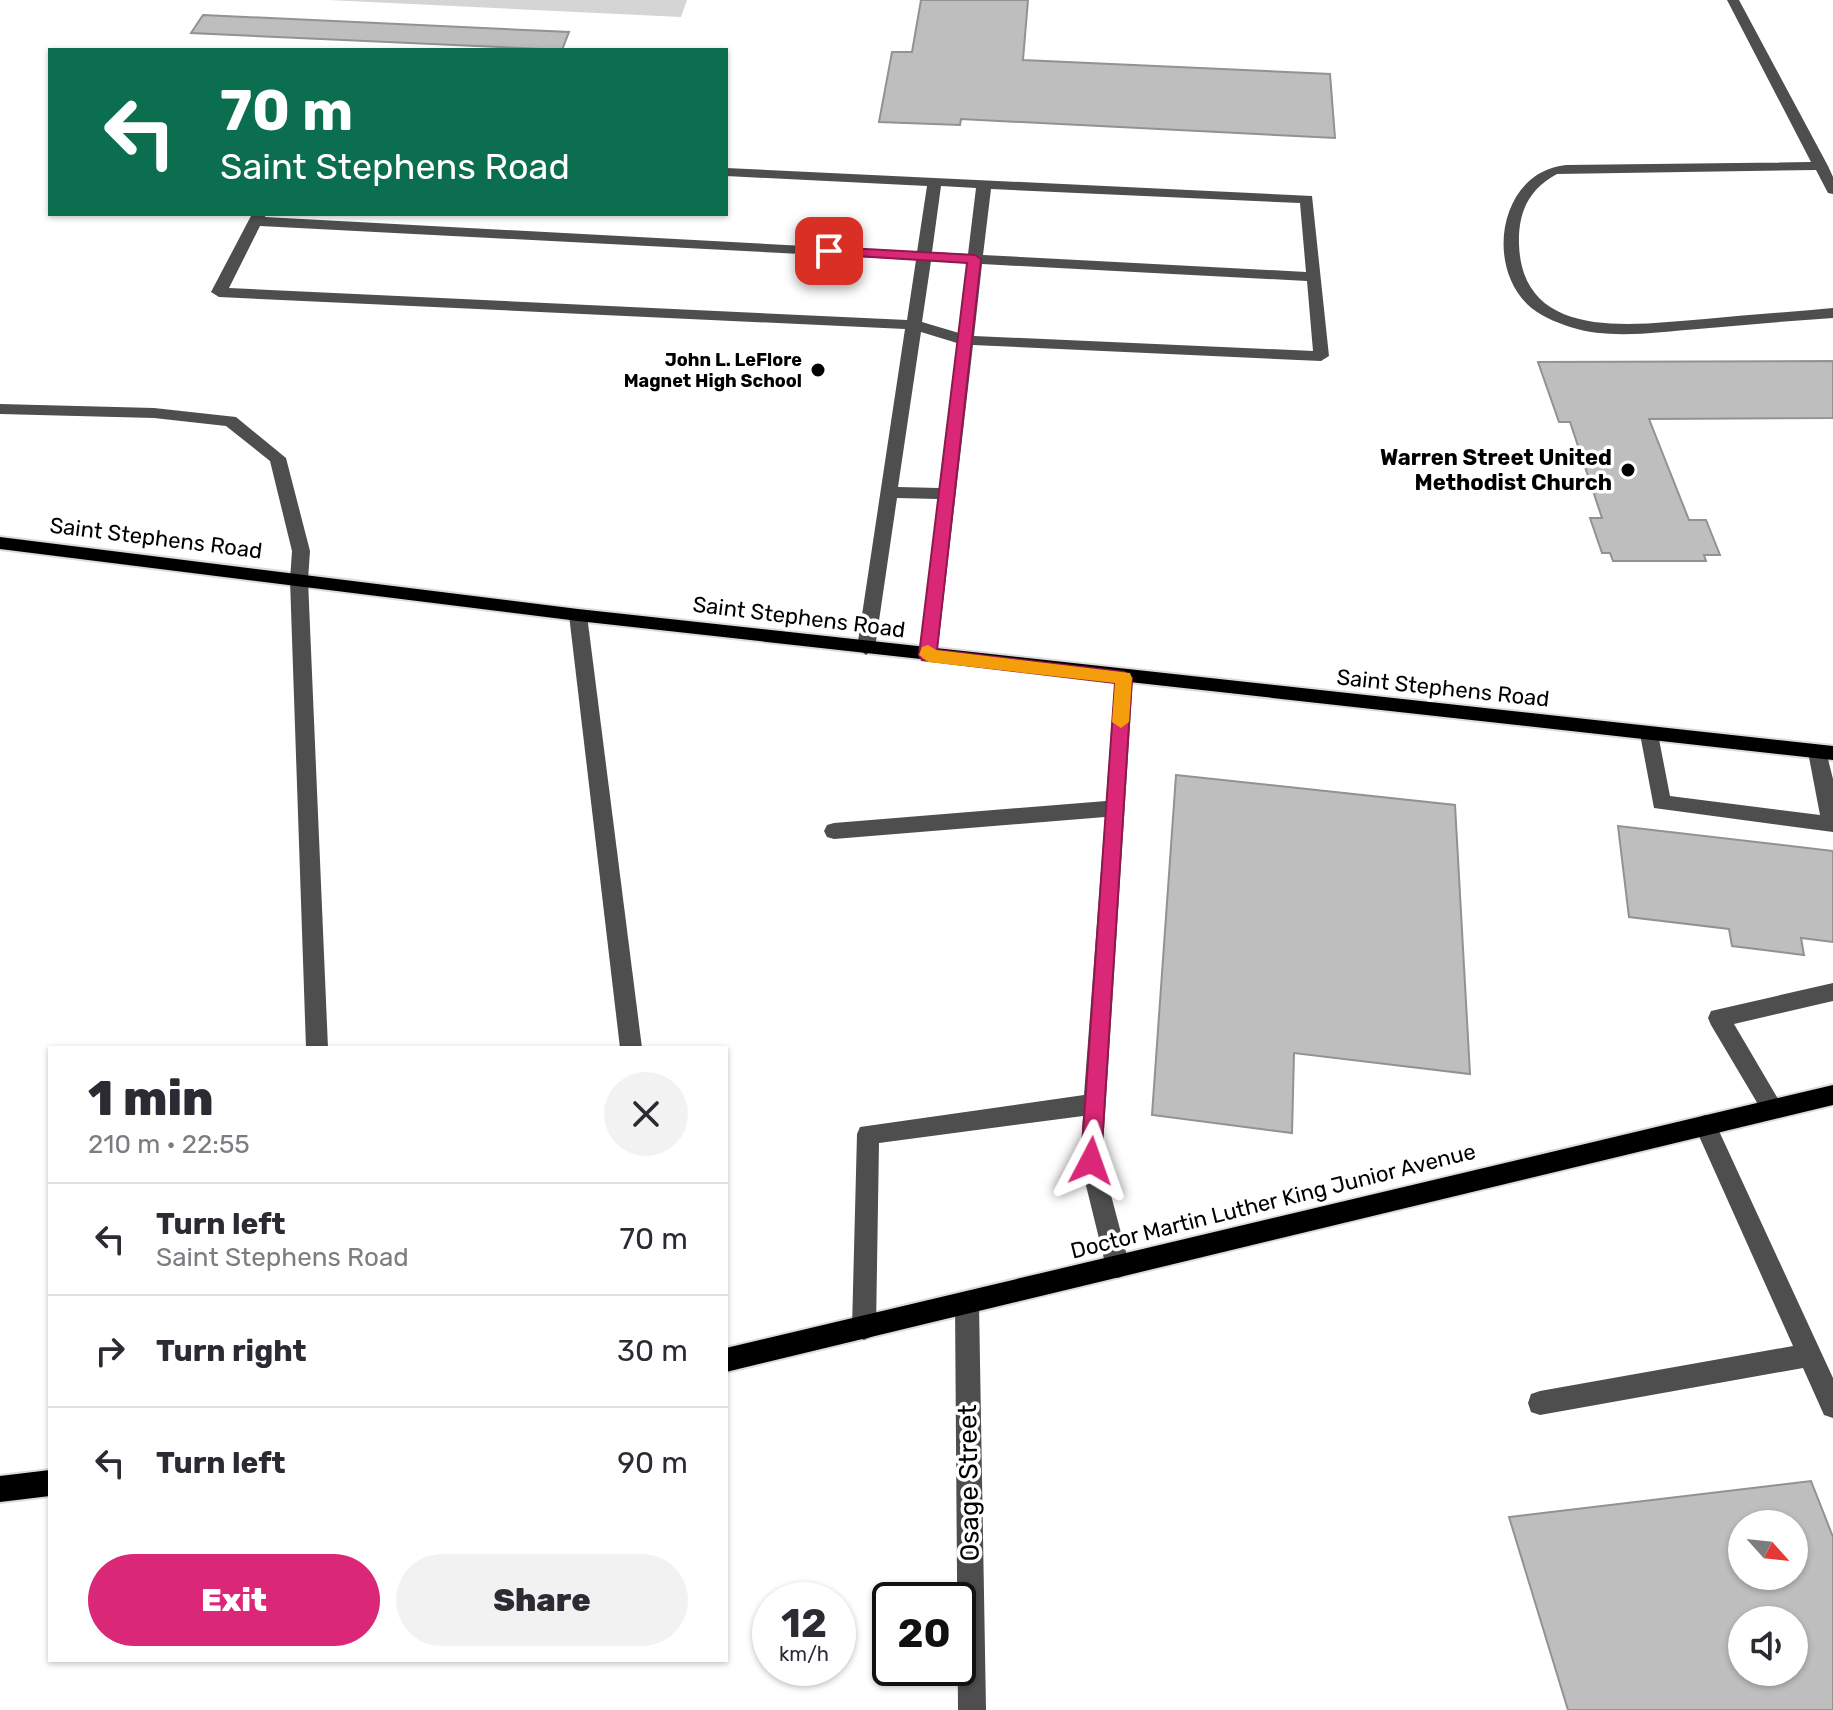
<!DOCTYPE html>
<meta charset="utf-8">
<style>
body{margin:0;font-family:Rubik,sans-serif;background:#f2f2f3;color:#2b2b33;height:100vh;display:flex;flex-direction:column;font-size:30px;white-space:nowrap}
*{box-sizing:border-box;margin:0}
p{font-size:26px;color:#7c7c81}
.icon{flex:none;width:44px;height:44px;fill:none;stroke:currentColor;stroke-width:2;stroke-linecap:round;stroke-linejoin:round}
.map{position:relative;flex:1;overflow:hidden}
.details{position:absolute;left:48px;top:1046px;width:680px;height:616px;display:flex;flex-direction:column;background:#fff;border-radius:0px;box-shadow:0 2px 6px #0004}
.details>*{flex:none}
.banner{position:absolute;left:48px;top:48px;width:680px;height:168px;border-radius:0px;box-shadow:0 2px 6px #0004;background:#0b6e4f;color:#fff;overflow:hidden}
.needle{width:52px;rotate:117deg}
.tools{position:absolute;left:1728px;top:1510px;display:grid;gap:16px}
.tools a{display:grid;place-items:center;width:80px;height:80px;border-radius:50%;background:#fff;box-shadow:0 2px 6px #0004;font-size:40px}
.speed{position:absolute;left:752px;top:1582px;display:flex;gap:16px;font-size:40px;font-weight:700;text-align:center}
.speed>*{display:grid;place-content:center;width:104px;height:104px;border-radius:50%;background:#fff;box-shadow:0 2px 6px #0004;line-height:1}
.speed small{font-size:20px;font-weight:400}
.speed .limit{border:4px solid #111;border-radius:12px;background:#fff;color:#111}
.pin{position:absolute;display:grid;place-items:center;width:68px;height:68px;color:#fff;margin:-34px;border-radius:16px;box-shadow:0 4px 12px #0006}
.me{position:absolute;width:88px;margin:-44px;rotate:4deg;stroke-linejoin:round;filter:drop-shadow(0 0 6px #0008)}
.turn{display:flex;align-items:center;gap:28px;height:168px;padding:0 40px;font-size:36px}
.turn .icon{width:104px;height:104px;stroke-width:2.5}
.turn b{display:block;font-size:56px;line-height:68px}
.round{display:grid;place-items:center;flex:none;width:84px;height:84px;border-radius:42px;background:#f2f2f3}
.summary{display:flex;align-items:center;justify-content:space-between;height:136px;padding:0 40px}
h1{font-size:48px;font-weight:800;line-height:60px}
.cta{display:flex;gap:16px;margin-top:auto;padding:16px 40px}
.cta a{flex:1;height:92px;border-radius:48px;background:#db2777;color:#fff;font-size:32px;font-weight:800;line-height:92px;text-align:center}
.cta a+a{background:#f2f2f3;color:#2b2b33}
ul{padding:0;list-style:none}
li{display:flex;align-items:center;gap:24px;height:112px;padding:0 40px;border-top:2px solid #e1e1e2}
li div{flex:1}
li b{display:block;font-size:30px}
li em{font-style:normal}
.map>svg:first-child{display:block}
.green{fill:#d5d5d5}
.building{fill:#bebebe;stroke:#929292;stroke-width:2;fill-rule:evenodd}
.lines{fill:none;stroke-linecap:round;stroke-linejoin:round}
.major-casing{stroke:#dbdbdb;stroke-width:4}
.minor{fill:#4e4e4e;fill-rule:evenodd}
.major{fill:#000;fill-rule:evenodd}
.route{fill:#db2777;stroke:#8e194d;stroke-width:2}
.slow{fill:#f59e0b}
.poi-dot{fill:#000;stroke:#fff;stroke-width:3}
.labels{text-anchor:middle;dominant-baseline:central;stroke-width:7;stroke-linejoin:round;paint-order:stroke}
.far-poi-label{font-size:18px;font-weight:bold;fill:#000;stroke:#fff;text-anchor:end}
.poi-label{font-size:22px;font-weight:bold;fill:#000;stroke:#fff;text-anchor:end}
.street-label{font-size:22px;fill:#000;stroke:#fff}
.near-street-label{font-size:26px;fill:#000;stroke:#fff}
</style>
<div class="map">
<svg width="1833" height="1710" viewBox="0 0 1833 1710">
<rect width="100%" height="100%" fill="#fff"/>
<path class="green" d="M328,0H687L681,17Z"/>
<g class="building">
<path d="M921,0H1028L1023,60L1330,74L1335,138L961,119L960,125L879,122L892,52H912Z"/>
<path d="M203,15L569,32L562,50L191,33Z"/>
<path d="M1833,361V418L1649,419L1689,520H1706L1720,555H1704L1706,561H1613L1610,553H1602L1590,518H1602L1570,422H1559L1538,362Z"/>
<path d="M1176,775L1455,805L1470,1074L1294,1053L1292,1133L1152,1115Z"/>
<path d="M1618,826L1833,851V942L1801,938L1804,955L1732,946L1729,929L1629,917Z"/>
<path d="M1811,1481L1833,1537V1710H1568L1509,1517ZM1742,1524H1794V1576H1742ZM1742,1620H1794V1672H1742Z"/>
</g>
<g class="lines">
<g class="major-casing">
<g id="major">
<path d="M0,537L578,609L1833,746V760L578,621L0,549Z"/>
<path d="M1833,1085V1105L726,1372V1348Z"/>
<path d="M50,1470V1496L0,1502V1476Z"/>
</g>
</g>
<g class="minor">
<path d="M1727,0H1739L1828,166L1833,177V194L1828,193L1816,170L1557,174C1529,189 1518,212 1519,244C1522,344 1637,324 1705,319C1748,315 1790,312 1833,308V318C1788,321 1743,325 1698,329C1656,332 1611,340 1570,327C1555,322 1538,315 1527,304C1484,261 1502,171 1566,165L1811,162Z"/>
<path d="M726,168L1312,196L1329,356L1321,361L973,345L937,655L928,662L919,655L938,499L897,498L875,648L866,655L857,648L905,329L219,297L211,292L252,214H266L265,217L917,252L927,186L726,176ZM941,186L976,188L968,254L932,252ZM991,189L1300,203L1306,272L983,255ZM260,226L916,260L907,320L229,288ZM931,261L967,263L959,333L922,322ZM982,264L1307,281L1313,351L974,336ZM921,332L957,343L939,488L898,487Z"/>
<path d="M0,404L154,408L236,417L286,458L310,551L308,580L328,1048H306L290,580L292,551L270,461L226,426L154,418L0,414Z"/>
<path d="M578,609L587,615L642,1048H620L569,615Z"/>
<path d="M1124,671L1133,678L1102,1161L1130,1267L1126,1275L1118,1278L1110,1275L1106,1267L1080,1161L1083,1116L879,1143L876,1328L873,1336L864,1340L855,1336L852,1328L857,1134L860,1127L1084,1095L1105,817L834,839L827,837L824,831L827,825L834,823L1106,801L1115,678Z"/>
<path d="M1649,727L1658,734L1670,796L1820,815L1808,752L1811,747H1825L1833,779V832L1654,808L1640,734Z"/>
<path d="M1833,983V1001L1734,1024L1784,1109L1781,1116L1773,1119L1765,1116L1711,1025L1708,1018L1711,1011Z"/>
<path d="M1705,1115L1713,1118L1833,1378V1418L1824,1415L1803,1368L1540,1415L1531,1412L1528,1403L1531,1394L1540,1391L1793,1346L1694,1125L1697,1118Z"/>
<path d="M967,1292L975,1296L979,1304L986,1710H958L955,1304L959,1296Z"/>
</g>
<use href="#major" class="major"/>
</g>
<path class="route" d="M829,247L975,255L981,259L937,650L1124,672L1132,678L1101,1161L1098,1168L1091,1171L1084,1168L1081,1161L1115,683L922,660L919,655L967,263L824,254L822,251Z"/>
<path class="slow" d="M928,645L936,650L1130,673L1132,678L1129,722L1121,728L1112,722L1115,683L928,662L919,655L922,647Z"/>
<g class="poi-dot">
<circle cx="818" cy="370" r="8"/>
<circle cx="1628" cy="470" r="8"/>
</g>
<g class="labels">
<g class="far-poi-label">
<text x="802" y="360">John L. LeFlore<tspan x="802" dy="21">Magnet High School</tspan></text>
</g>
<g class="poi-label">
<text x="1612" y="457">Warren Street United<tspan x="1612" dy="25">Methodist Church</tspan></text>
</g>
<g class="street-label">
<text transform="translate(156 538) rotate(7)">Saint Stephens Road</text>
<text transform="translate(799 617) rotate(7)">Saint Stephens Road</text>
<text transform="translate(1443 688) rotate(6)">Saint Stephens Road</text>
<text transform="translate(1273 1201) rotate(-14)">Doctor Martin Luther King Junior Avenue</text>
</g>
<g class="near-street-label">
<text transform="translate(969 1483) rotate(-91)">Osage Street</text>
</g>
</g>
</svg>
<div class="tools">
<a><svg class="needle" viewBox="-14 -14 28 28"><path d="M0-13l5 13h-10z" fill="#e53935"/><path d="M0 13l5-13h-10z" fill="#7c7c81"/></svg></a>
<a><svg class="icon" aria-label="sound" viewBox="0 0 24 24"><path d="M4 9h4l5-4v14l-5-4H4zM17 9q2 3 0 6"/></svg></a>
</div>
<div class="speed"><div>12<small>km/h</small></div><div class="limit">20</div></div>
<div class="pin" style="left:829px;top:251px;background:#d93025"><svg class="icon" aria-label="arrive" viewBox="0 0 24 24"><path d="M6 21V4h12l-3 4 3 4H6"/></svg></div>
<svg class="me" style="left:1091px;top:1161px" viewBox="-20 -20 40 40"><path d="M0-17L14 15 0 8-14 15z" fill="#db2777" stroke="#fff" stroke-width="4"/></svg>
<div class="banner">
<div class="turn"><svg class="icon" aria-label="left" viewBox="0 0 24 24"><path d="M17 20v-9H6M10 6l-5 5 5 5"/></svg><div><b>70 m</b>Saint Stephens Road</div></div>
</div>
<section class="details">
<div class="summary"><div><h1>1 min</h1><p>210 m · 22:55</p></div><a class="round"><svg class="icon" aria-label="close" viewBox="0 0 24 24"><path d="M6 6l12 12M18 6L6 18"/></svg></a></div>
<ul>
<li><svg class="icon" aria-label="left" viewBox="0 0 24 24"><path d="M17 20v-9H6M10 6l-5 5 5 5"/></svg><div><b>Turn left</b><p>Saint Stephens Road</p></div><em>70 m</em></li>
<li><svg class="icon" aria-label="right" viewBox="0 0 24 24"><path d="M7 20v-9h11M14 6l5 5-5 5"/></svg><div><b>Turn right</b></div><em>30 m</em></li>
<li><svg class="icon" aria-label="left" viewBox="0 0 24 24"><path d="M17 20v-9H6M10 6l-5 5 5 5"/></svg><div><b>Turn left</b></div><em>90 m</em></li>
</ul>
<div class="cta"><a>Exit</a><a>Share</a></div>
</section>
</div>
